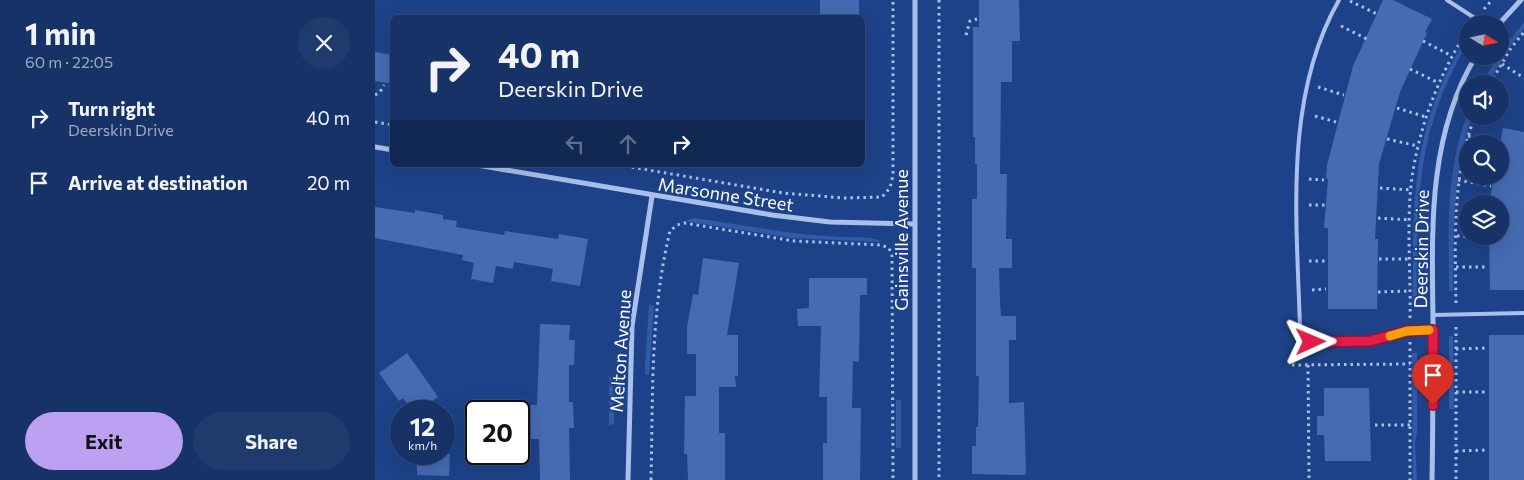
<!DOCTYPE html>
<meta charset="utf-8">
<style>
body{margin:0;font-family:Commissioner,sans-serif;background:#1f3a6d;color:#f1f3f6;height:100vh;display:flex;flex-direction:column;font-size:19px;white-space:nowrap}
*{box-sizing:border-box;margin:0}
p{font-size:16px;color:#9eaac0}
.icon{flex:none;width:28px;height:28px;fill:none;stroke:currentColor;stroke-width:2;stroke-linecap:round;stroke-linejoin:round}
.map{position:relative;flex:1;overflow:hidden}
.drawer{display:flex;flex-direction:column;background:#163267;width:375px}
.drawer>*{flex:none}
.banner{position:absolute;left:15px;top:15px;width:475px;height:152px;border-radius:8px;box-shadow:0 5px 20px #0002,0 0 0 1px #354d7b;background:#163267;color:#f1f3f6;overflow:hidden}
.needle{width:32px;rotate:100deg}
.buttons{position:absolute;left:1084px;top:15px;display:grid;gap:10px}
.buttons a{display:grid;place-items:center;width:50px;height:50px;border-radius:50%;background:#163267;box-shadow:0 5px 20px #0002,0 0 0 1px #354d7b;font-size:25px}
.speed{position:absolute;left:15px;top:400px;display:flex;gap:10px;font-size:25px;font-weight:700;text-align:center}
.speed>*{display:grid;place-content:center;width:65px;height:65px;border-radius:50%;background:#163267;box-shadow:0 5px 20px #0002,0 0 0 1px #354d7b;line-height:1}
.speed small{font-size:12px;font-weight:400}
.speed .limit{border:2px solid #111;border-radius:8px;background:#fff;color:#111}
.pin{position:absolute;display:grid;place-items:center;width:42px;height:42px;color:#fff;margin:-51px -21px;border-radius:50% 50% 50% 0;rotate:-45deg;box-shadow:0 0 5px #0007}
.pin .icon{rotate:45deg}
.me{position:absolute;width:55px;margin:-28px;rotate:89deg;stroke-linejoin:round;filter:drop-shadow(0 0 4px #0008)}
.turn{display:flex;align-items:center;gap:18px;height:105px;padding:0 25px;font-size:22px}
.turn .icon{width:65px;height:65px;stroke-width:2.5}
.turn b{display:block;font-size:35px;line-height:42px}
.lanes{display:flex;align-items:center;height:48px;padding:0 25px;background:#0003;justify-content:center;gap:25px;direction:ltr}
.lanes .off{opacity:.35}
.round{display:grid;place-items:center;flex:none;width:52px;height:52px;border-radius:26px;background:#1f3a6d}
.overview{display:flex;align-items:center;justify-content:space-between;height:85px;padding:0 25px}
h1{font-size:30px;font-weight:700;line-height:38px}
.button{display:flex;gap:10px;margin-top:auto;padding:10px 25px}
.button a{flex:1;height:58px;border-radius:30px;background:#bca0f2;color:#111;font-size:20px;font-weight:700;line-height:58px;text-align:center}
.button a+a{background:#1f3a6d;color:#f1f3f6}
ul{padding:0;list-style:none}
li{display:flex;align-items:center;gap:15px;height:65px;padding:0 25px}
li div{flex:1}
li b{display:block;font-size:19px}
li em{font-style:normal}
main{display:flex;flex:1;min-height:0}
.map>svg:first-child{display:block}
.green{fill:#315aa7}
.building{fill:#466bb2}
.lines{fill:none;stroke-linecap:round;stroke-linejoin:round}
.path{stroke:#a9c0ec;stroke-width:3;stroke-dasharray:2.5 4;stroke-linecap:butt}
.service{stroke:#a9c0ec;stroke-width:4}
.minor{stroke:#a9c0ec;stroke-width:5}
.route-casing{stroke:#92132f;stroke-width:12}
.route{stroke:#e11d48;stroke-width:9}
.slow{stroke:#f59e0b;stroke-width:9}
.labels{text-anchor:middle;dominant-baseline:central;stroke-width:4;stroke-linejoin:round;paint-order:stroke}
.street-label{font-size:18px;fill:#fff;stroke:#1e4289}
</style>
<main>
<section class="drawer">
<div class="overview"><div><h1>1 min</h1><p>60 m · 22:05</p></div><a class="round"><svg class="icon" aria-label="close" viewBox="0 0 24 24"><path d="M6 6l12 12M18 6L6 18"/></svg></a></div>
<ul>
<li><svg class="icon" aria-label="right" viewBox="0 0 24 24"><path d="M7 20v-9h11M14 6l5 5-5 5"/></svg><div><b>Turn right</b><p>Deerskin Drive</p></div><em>40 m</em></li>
<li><svg class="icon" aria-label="arrive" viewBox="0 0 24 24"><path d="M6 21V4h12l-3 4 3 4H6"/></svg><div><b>Arrive at destination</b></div><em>20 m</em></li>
</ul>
<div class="button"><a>Exit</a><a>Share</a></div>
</section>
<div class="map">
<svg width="1149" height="480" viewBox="0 0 1149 480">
<rect width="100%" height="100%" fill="#1e4289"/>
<g class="green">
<path d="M1149,22V29L1137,44L1112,84H1107L1123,56H1125L1126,51Z"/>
<path d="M1091,38L1092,44C1038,136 1043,206 1042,308H1038C1038,205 1034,130 1091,38Z"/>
<path d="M1092,116H1097C1077,175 1079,230 1078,291H1074C1074,233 1070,171 1092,116Z"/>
<path d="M319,218C369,225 418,235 469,237C481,238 496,235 507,242L417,238L309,221Z"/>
<path d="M274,305H279L274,375L270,374V365Z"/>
<path d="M1074,336H1078L1079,409H1074Z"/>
<path d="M1037,353H1042V433L1040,442L1042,480H1038Z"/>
<path d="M234,376L238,378L239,424L234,425Z"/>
<rect x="521" y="400" width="5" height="48"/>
</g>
<g class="building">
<rect x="445" y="0" width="39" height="17"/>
<path d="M604,0H644L645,41H637V82H626L625,174H632L631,239H637V268H624L625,302L626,316H641V340H634V403L649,402L651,473L649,475L597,474V446H601V427H603L604,376H601V268H597V199H602V164H600V137H598V27H604Z"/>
<path d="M1008,0H1018L1057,19L1050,32L1052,33L1025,92L1004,164L1000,239H1003L1002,309H953V228H949L953,179H951L952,165L978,66Z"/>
<path d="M0,52L18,55V84L0,81Z"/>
<path d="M1128,128L1149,132V290H1115L1114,236H1125V201L1115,199L1119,176H1125V145Z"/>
<path d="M0,207L40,213V210L68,215V219L82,221L81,227L129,235L130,231L183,239L184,234L213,239L205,286L176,281L178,269L139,262L138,269L121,266L118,283L96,279L99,263L87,260L88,255L0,238Z"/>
<path d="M328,258L364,263L352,335H363V376H360L361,387H344V433H350V480H313L312,454H309L310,396H321V354H312V327L318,294L323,295Z"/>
<path d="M434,278H492V295H485L484,362L478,361L477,408H486L485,480H448V443H452V397H444L446,326H423L422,309L434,308Z"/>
<path d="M165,324L195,325L194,340H200L199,365H194V402H198L199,428H194L195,480H165L164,439H153V405H162Z"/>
<rect x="1114" y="335" width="35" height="145"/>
<path d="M32,353L63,397L42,411H38L28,398L24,401L4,373Z"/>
<path d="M949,388H994L996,461H950L949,435H942V416H949Z"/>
<path d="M42,454H75L74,476L42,475Z"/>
</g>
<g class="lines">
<g class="path">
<path d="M564,0V480"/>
<path d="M975,1L1002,14"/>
<path d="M1109,9L1117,0"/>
<path d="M966,26L992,39"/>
<path d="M591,35L595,21L602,19"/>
<path d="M1048,41L1077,56"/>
<path d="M1127,64L1149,78"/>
<path d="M1035,69L1064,83"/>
<path d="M1115,84L1136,48L1149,32"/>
<path d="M943,87L969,95"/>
<path d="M0,95L5,92L9,85"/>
<path d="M1022,108L1051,117"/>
<path d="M940,116L961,122"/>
<path d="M0,122L18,125"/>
<path d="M1093,136L1125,142"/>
<path d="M1012,139L1043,146"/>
<path d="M244,165L408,193L469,198L507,197L515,188L518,175V0"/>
<path d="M934,179L949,180"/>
<path d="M1083,180L1116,186"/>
<path d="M1005,188L1037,190"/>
<path d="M934,205H951"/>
<path d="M1003,218L1035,220"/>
<path d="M1082,236L1113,237"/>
<path d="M1004,259H1035"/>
<path d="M934,261H951"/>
<path d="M1081,267H1113"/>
<path d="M937,290L951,289"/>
<path d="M1003,292L1035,291"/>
<path d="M1081,303C1080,241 1077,175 1100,116"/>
<path d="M1035,318C1036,272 1031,223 1037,177C1045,124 1064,75 1092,31"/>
<path d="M1081,327V480"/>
<path d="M1035,342V480"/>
<path d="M1081,349L1112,348"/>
<path d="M917,365L1035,364"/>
<path d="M933,365L934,480"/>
<path d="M1081,392H1111"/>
<path d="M1000,425H1035"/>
<path d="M1081,451L1113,450"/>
<path d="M276,480C278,396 275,313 295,231L302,225L309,223L419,241L506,245L514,248L517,256L518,480"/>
</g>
<g class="service">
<path d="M964,0C908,98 922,220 925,329L929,338L936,342L995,341L1031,331L1058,329"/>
<path d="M1072,0L1109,24"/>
<path d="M1058,315L1149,313"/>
</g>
<g class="minor">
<path d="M540,0V480"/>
<path d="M1124,24L1146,0"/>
<path d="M0,147L18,150"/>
<path d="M102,165L397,215L455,222L539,224"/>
<path d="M253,480L257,326L277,196"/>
<path d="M1057,480C1058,427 1058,374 1058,321C1057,231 1052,137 1101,56"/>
</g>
</g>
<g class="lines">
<g class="route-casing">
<path id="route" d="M936,342L995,341L1032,331L1058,330V405"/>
</g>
<use href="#route" class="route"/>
<path class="slow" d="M1015,336L1032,331L1054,330"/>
</g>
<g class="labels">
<g class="street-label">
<text transform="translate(351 194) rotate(9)">Marsonne Street</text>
<text transform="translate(526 240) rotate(-90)">Gainsville Avenue</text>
<text transform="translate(1046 249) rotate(-89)">Deerskin Drive</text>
<text transform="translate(245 351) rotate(-86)">Melton Avenue</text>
</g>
</g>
</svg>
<div class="buttons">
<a><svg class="needle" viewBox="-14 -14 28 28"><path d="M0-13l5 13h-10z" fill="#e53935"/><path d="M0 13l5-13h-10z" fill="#9eaac0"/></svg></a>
<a><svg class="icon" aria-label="sound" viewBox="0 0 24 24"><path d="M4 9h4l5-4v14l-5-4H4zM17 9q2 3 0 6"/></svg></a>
<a><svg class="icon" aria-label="search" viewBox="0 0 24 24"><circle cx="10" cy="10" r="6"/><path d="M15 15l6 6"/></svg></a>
<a><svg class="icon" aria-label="layers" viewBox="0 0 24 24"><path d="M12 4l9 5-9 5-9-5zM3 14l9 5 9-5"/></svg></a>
</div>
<div class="speed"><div>12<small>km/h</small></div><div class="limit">20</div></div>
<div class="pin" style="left:1058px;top:405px;background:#d93025"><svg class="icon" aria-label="arrive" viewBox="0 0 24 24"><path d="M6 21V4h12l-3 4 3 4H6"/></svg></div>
<svg class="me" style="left:936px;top:342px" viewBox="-20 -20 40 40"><path d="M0-17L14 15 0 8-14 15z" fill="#e11d48" stroke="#fff" stroke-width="4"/></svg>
<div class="banner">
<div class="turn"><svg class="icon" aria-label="right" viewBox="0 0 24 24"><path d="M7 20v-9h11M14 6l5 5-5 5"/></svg><div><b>40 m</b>Deerskin Drive</div></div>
<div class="lanes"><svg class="icon off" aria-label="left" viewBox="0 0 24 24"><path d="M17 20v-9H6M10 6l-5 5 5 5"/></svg><svg class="icon off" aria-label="ahead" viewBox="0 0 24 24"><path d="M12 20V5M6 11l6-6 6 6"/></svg><svg class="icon" aria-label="right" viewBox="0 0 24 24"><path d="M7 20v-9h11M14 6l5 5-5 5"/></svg></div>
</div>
</div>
</main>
